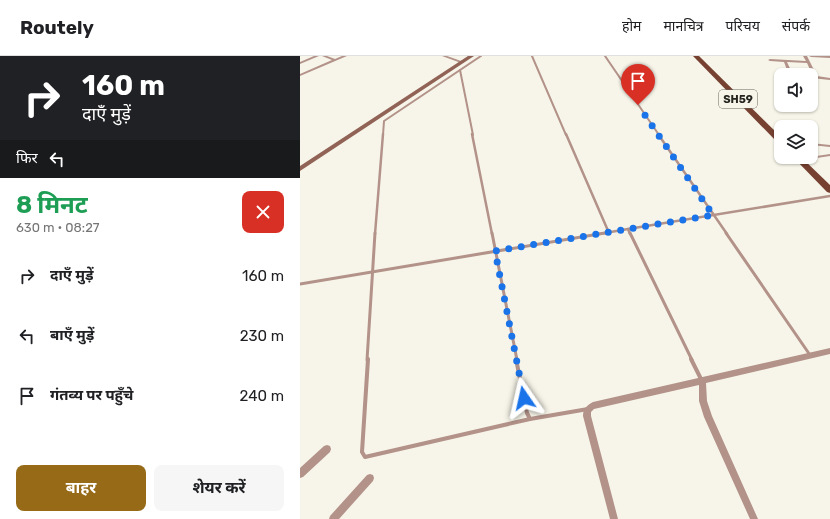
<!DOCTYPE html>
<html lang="hi">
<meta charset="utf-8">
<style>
body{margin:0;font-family:Rubik,"Noto Sans Devanagari",sans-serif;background:#f6f6f6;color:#202124;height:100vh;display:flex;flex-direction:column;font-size:15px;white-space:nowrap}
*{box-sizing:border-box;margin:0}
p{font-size:13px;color:#757577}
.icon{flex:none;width:22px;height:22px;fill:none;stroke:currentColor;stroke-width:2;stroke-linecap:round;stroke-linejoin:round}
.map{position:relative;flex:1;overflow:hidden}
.panel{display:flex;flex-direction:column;background:#fff;width:300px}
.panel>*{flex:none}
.top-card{background:#202124;color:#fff;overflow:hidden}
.buttons{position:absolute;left:474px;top:12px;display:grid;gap:8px}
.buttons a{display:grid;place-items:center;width:44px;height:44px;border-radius:8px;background:#fff;box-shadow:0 1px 3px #0004;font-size:20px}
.pin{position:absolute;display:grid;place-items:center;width:34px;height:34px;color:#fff;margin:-41px -17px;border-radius:50% 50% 50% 0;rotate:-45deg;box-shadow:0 0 4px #0007}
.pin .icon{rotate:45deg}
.me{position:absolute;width:44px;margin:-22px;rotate:349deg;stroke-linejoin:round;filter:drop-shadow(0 0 3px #0008)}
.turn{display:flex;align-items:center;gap:14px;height:84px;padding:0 16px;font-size:18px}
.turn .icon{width:52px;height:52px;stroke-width:2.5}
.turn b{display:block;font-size:28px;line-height:34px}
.then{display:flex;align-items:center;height:38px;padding:0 16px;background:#0003;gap:8px;font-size:15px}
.round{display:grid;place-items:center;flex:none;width:42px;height:42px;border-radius:8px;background:#f6f6f6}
.head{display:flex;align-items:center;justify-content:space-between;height:68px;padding:0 16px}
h1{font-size:24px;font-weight:700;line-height:30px;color:#1e9e55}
.button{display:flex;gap:8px;margin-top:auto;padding:8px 16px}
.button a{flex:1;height:46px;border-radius:8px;background:#966a17;color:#fff;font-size:16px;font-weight:700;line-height:46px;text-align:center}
.button a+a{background:#f6f6f6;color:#202124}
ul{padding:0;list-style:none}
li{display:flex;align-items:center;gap:12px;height:60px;padding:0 16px}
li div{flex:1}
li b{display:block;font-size:15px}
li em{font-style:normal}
header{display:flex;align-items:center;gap:24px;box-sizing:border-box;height:56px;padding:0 20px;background:#fff;border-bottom:1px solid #e0e0e0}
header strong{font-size:19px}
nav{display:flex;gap:22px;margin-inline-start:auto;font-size:14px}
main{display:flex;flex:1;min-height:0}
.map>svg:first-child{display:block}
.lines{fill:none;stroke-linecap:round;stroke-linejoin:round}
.lane-far3{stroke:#b39289;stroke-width:2}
.lane-far2{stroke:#b39289;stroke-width:2.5}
.lane-far1{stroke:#b39289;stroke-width:3}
.lane{stroke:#b39289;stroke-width:4}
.street{fill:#b39289;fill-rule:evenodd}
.secondary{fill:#916356;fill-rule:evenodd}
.primary{fill:#774132;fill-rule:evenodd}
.route{stroke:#1a73e8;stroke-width:7;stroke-dasharray:0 12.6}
.labels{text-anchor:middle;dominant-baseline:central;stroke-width:4;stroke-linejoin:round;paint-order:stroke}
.shield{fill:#f7f5e9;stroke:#64635c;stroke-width:1}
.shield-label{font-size:11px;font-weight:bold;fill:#25241f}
</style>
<header>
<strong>Routely</strong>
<nav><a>होम</a><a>मानचित्र</a><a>परिचय</a><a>संपर्क</a></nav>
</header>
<main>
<section class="panel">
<div class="top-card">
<div class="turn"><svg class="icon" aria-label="right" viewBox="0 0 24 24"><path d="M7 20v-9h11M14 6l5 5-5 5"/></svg><div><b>160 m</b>दाएँ मुड़ें</div></div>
<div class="then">फिर<svg class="icon" aria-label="left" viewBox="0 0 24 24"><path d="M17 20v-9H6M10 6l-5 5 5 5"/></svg></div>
</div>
<div class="head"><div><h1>8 मिनट</h1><p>630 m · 08:27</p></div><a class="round" style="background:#d93025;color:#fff"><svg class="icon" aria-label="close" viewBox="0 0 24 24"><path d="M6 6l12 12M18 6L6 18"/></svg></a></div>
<ul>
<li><svg class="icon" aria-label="right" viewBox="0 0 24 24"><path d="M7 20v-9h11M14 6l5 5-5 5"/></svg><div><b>दाएँ मुड़ें</b></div><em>160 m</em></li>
<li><svg class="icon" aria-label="left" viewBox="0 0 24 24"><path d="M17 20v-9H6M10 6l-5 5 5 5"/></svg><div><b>बाएँ मुड़ें</b></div><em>230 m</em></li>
<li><svg class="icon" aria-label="arrive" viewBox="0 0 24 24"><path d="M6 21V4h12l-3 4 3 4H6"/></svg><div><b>गंतव्य पर पहुँचे</b></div><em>240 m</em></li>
</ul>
<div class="button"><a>बाहर</a><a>शेयर करें</a></div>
</section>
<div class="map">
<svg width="530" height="463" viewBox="0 0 530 463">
<rect width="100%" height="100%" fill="#f7f5e9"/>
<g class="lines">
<g class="lane-far3">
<path d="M232,0L266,79"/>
<path d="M305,0L359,79"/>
<path d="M160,14L173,79"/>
<path d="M83,79L84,65L181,0"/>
</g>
<g class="lane-far2">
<path d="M172,78L192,178"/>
<path d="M266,78L309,177"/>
<path d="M358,78L427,178"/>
<path d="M328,173L530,140"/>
<path d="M75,178L83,78"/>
<path d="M299,178L328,173L330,178"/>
</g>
<g class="lane-far1">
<path d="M192,177L217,304"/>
<path d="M330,177L392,304"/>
<path d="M426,177L510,299"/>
<path d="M0,228L305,177"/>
<path d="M67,304L75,177"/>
</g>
<g class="lane">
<path d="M68,303L62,396L65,401L230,363"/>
<path d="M216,303L227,357L230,363L288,353"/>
<path d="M391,303L402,325"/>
</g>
<g class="street">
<path d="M14,0H19L0,8V6Z"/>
<path d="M22,0H27L35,3L42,0H47L0,20V18L32,4Z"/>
<path d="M142,0H147L164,6L161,7Z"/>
<path d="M503,0H507L517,20L530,22V24L511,22V20H513L507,7L487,6L493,19H489L484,6L470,5L468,4L470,3L506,5Z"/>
<path d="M509,0H530V2L511,1Z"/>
<path d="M511,87L530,89V91L511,89Z"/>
<path d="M530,98V100L503,104L501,103L503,102Z"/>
<path d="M530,292V298L406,327L407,345L412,360L458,463H450L404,361L399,345V329L294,353L291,356V360L318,463H310L283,360C283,353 287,349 293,346Z"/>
<path d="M27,389L30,390L31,393L30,396L3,421L0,422V412L24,390Z"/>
<path d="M70,418L73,419L74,422L73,425L39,463H29L30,460L67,419Z"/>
</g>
<path class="secondary" d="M168,0H174L0,115V110Z"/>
<g class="primary">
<path d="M393,0H399L481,81V87H478Z"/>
<path d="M493,101H501L530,129V137L527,136Z"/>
</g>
</g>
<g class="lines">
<path class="route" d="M224,342L195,195L413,159L338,49"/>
</g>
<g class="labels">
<rect class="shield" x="419" y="34" width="38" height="18" rx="3"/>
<g class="shield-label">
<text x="438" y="43">SH59</text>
</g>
</g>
</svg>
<div class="buttons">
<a><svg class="icon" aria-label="sound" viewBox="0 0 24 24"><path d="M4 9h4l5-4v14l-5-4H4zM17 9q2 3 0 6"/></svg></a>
<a><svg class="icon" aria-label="layers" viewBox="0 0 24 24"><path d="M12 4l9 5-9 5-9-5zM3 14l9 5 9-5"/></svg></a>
</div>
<div class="pin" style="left:338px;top:49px;background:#d93025"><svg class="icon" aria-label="arrive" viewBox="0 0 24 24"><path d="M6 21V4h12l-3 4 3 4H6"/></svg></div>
<svg class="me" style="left:224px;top:342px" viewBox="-20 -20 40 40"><path d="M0-17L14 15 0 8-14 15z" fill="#1a73e8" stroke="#fff" stroke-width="4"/></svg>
</div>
</main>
